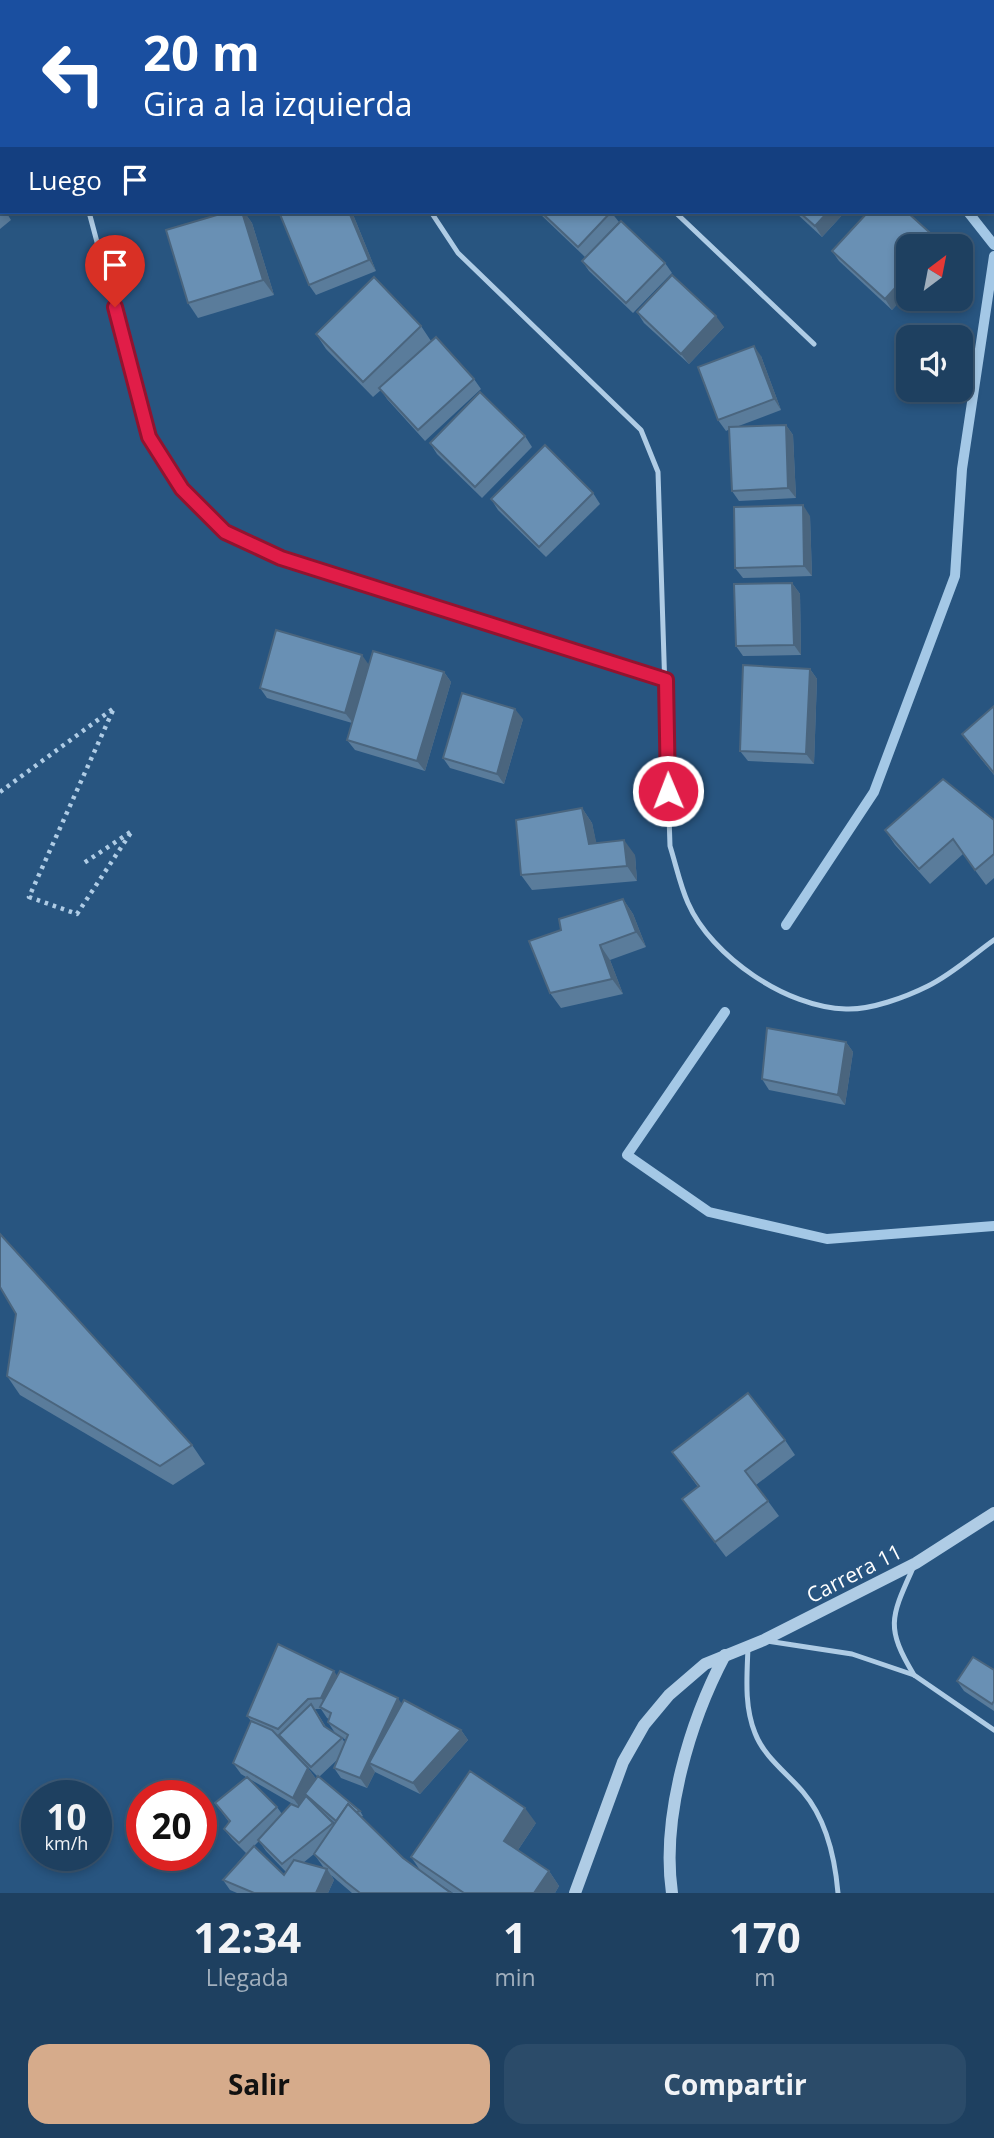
<!DOCTYPE html>
<html lang="es">
<style>
body{margin:0;font-family:"Open Sans",sans-serif;background:#2b4b69;color:#f1f3f6;height:100vh;display:flex;flex-direction:column;font-size:26px;white-space:nowrap}
*{box-sizing:border-box;margin:0}
p{font-size:23px;color:#a1afbd}
.icon{flex:none;width:38px;height:38px;fill:none;stroke:currentColor;stroke-width:2;stroke-linecap:round;stroke-linejoin:round}
.map{position:relative;height:1893px;overflow:hidden}
.drawer{display:flex;flex-direction:column;background:#1e4060;flex:1}
.drawer>*{flex:none}
.guide{position:absolute;left:0px;top:0px;width:994px;height:214px;box-shadow:0 4px 10px #0003,0 0 0 2px #3c5975;background:#1a4fa0;color:#fff;overflow:hidden}
.needle{width:46px;rotate:32deg}
.controls{position:absolute;left:896px;top:234px;display:grid;gap:14px}
.controls a{display:grid;place-items:center;width:77px;height:77px;border-radius:14px;background:#1e4060;box-shadow:0 4px 10px #0003,0 0 0 2px #3c5975;font-size:35px}
.speed{position:absolute;left:21px;top:1780px;display:flex;gap:14px;font-size:35px;font-weight:700;text-align:center}
.speed>*{display:grid;place-content:center;width:91px;height:91px;border-radius:50%;background:#1e4060;box-shadow:0 4px 10px #0003,0 0 0 2px #3c5975;line-height:1}
.speed small{font-size:18px;font-weight:400}
.speed .limit{border:10px solid #d22;background:#fff;color:#111}
.pin{position:absolute;display:grid;place-items:center;width:60px;height:60px;color:#fff;margin:-72px -30px;border-radius:50% 50% 50% 0;rotate:-45deg;box-shadow:0 0 7px #0007}
.pin .icon{rotate:45deg}
.me{position:absolute;width:77px;margin:-38px;rotate:359deg;stroke-linejoin:round;filter:drop-shadow(0 0 5px #0008)}
.turn{display:flex;align-items:center;gap:24px;height:147px;padding:0 28px;font-size:32px}
.turn .icon{width:91px;height:91px;stroke-width:2.5}
.turn b{display:block;font-size:49px;line-height:60px}
.then{display:flex;align-items:center;height:66px;padding:0 28px;background:#0003;gap:14px;font-size:26px}
.eta{display:flex;justify-content:space-evenly;align-items:center;height:119px;text-align:center}
.eta b{font-size:42px;font-weight:700;line-height:49px}
.cta{display:flex;gap:14px;margin-top:auto;padding:14px 28px}
.cta a{flex:1;height:80px;border-radius:21px;background:#d6ab8b;color:#111;font-size:28px;font-weight:700;line-height:80px;text-align:center}
.cta a+a{background:#2b4b69;color:#f1f3f6}
.map>svg:first-child{display:block}
.lines{fill:none;stroke-linecap:round;stroke-linejoin:round}
.stream{stroke:#a4c8e6;stroke-width:10}
.path{stroke:#afcce5;stroke-width:4.5;stroke-dasharray:3.5 5;stroke-linecap:butt}
.service{stroke:#afcce5;stroke-width:5}
.tertiary{stroke:#afcce5;stroke-width:12}
.wall{fill:#5a7c9b;fill-rule:evenodd}
.shaded-wall{fill:#4a657e}
.building{fill:#6990b4;stroke:#4a657e;stroke-width:2}
.route-casing{stroke:#92132f;stroke-width:18}
.route{stroke:#e11d48;stroke-width:12}
.labels{text-anchor:middle;dominant-baseline:central;stroke-width:6;stroke-linejoin:round;paint-order:stroke}
.street-label{font-size:21px;fill:#fff;stroke:#285580}
</style>
<div class="map">
<svg width="994" height="1893" viewBox="0 0 994 1893">
<rect width="100%" height="100%" fill="#285580"/>
<g class="lines">
<g class="stream">
<path d="M777,0L779,2"/>
<path d="M968,212L994,245"/>
<path d="M786,925L874,792L955,576L962,469L994,256"/>
<path d="M725,1012L627,1155L709,1212L827,1239L994,1226"/>
</g>
<path class="path" d="M0,792L114,708L29,897L77,914L132,831L84,863"/>
<g class="service">
<path d="M0,81L2,83"/>
<path d="M89,212L149,437L182,489L225,532L281,558L666,680"/>
<path d="M431,212L458,253L641,430L658,472L670,846C676,865 680,885 688,903C711,956 787,1008 846,1009C871,1010 906,997 928,986C951,975 973,955 994,940"/>
<path d="M675,212L814,344"/>
<path d="M913,1568C891,1617 885,1627 914,1675"/>
<path d="M767,1641L852,1654L914,1675L994,1730"/>
<path d="M748,1647C747,1676 744,1706 755,1733C764,1757 787,1773 803,1792C827,1820 835,1858 838,1893"/>
</g>
<g class="tertiary">
<path d="M575,1893L623,1762L644,1725L669,1695L705,1664L764,1640L916,1563L994,1513"/>
<path d="M672,1893C661,1817 690,1721 725,1655"/>
</g>
</g>
<g class="wall">
<path d="M7,0H45L42,2H8Z"/>
<path d="M396,0H481L477,2H397Z"/>
<path d="M527,0H602V2H531Z"/>
<path d="M918,0H959L957,2H920Z"/>
<path d="M0,204L2,212H6L11,220L0,229Z"/>
<path d="M227,212H244L252,223L274,295L198,318L188,303Z"/>
<path d="M279,212H352L376,271L316,295L309,285Z"/>
<path d="M538,212H611L619,222L585,257Z"/>
<path d="M795,212H845L822,237Z"/>
<path d="M908,247V292L892,310L839,261L832,251Z"/>
<path d="M582,261L665,263L672,273L633,313L589,271Z"/>
<path d="M637,312L724,327L689,364L644,323Z"/>
<path d="M421,326L431,341L474,379L481,389L425,441L387,399L381,390L373,397L326,349L316,334Z"/>
<path d="M761,356L781,410L736,427L786,425L793,435L796,498L739,501L732,491L730,429L726,431L718,420Z"/>
<path d="M525,436L532,447L482,498L437,454L430,443Z"/>
<path d="M593,493L600,504L546,557L498,510L491,499Z"/>
<path d="M810,516L812,576L743,578L735,568Z"/>
<path d="M792,583L800,594L801,655L743,656L736,646Z"/>
<path d="M369,665L444,672L451,682L425,771L355,750L347,740L352,723L267,698L260,688Z"/>
<path d="M810,669L817,679L814,764L748,761L740,751Z"/>
<path d="M994,706V775L973,749L962,734Z"/>
<path d="M523,719L504,784L450,768L443,758Z"/>
<path d="M582,808L592,823L596,843L635,855L637,881L532,890L521,875Z"/>
<path d="M994,820V878L986,885L963,854L930,884L895,845L885,830Z"/>
<path d="M623,899L633,914L646,947L610,960L623,994L561,1008L550,993L561,930Z"/>
<path d="M846,1042L853,1052L845,1105L769,1090L762,1079Z"/>
<path d="M16,1314L192,1445L205,1464L173,1485L20,1395L7,1376Z"/>
<path d="M785,1440L795,1455L756,1485L779,1516L726,1557L682,1499L698,1487L672,1452Z"/>
<path d="M994,1670V1711L964,1691L957,1681Z"/>
<path d="M337,1676L461,1730L468,1740L420,1794L375,1772L367,1788L341,1778L334,1768L338,1759L319,1777L360,1811L363,1816L361,1817L403,1858L420,1870L411,1857L536,1823L518,1850L549,1871L559,1886L555,1893H453L436,1882L451,1893H352L331,1875L334,1880L328,1893H237L230,1890L223,1880L246,1853L232,1839L224,1829L229,1822L215,1803L246,1777L241,1774L233,1763L251,1721L247,1716ZM315,1709H321L327,1718L329,1719L328,1722L335,1733L346,1740L345,1743L342,1738L326,1727ZM298,1757L318,1777L314,1782L316,1779L308,1768ZM248,1778L298,1807L282,1814L277,1807ZM314,1805L335,1823L334,1825ZM259,1841L266,1851L286,1872L284,1875L254,1846ZM314,1854L324,1868L303,1863Z"/>
</g>
<g class="shaded-wall">
<path d="M592,0H602V2H591Z"/>
<path d="M242,212H244L252,223L274,295L263,280Z"/>
<path d="M349,212H352L376,271L369,260Z"/>
<path d="M828,212H845L822,237L815,226Z"/>
<path d="M939,241L943,247H933Z"/>
<path d="M908,274V292L892,310L885,299Z"/>
<path d="M716,316L724,327L689,364L681,354Z"/>
<path d="M754,346L761,356L781,410L774,399Z"/>
<path d="M786,425L793,435L796,498L788,488Z"/>
<path d="M803,505L810,516L812,576L804,566Z"/>
<path d="M792,583L800,594L801,655L794,645Z"/>
<path d="M362,655L369,665L353,723L345,713Z"/>
<path d="M810,669L817,679L814,764L806,754Z"/>
<path d="M444,672L451,682L425,771L417,761Z"/>
<path d="M515,709L523,719L504,784L497,774Z"/>
<path d="M582,808L592,823L600,859L589,844Z"/>
<path d="M624,840L635,855L637,881L627,866Z"/>
<path d="M623,899L633,914L646,947L636,932Z"/>
<path d="M600,945L610,960L623,994L612,979Z"/>
<path d="M846,1042L853,1052L845,1105L838,1095Z"/>
<path d="M334,1671L341,1682L329,1708L321,1698Z"/>
<path d="M398,1698L405,1709L369,1763L375,1772L367,1788L360,1778Z"/>
<path d="M461,1730L468,1740L420,1794L413,1783Z"/>
<path d="M308,1768L316,1779L301,1809L293,1798Z"/>
<path d="M525,1808L536,1823L514,1856L504,1841Z"/>
<path d="M327,1869L334,1880L328,1893H316Z"/>
<path d="M549,1871L559,1886L555,1893H534Z"/>
</g>
<g class="building">
<path d="M7,0H20L18,2H8Z"/>
<path d="M396,0H448L443,2H397Z"/>
<path d="M543,0H592L591,2H547Z"/>
<path d="M623,0H682L684,2H621Z"/>
<path d="M921,0H941L940,2H923Z"/>
<path d="M962,0H994V62L992,61V2H961Z"/>
<path d="M227,212H242L263,280L188,303L166,230Z"/>
<path d="M279,212H349L369,260L309,285Z"/>
<path d="M541,212H611L578,247Z"/>
<path d="M799,212H828L815,226Z"/>
<path d="M868,212H907L939,241L933,247H908V274L885,299L832,251Z"/>
<path d="M621,221L665,263L626,303L582,261Z"/>
<path d="M672,275L716,316L681,354L637,312Z"/>
<path d="M374,277L421,326L363,382L316,334Z"/>
<path d="M436,337L474,379L418,430L379,388Z"/>
<path d="M754,346L774,399L718,420L698,367Z"/>
<path d="M480,392L525,436L475,487L430,443Z"/>
<path d="M786,425L788,488L732,491L729,427Z"/>
<path d="M545,445L593,493L539,547L491,499Z"/>
<path d="M803,505L804,566L735,568L734,507Z"/>
<path d="M792,583L794,645L736,646L734,584Z"/>
<path d="M276,630L362,655L345,713L260,688Z"/>
<path d="M373,651L444,672L417,761L347,740Z"/>
<path d="M743,665L810,669L806,754L740,751Z"/>
<path d="M462,693L515,709L497,774L443,758Z"/>
<path d="M994,706V773L962,734Z"/>
<path d="M943,779L994,820V854L975,870L953,839L919,869L885,830Z"/>
<path d="M582,808L589,844L624,840L627,866L521,875L516,820Z"/>
<path d="M623,899L636,932L600,945L612,979L550,993L529,941L561,930L559,919Z"/>
<path d="M767,1028L846,1042L838,1095L762,1079Z"/>
<path d="M0,1234L192,1445L160,1466L7,1376L16,1314L0,1287Z"/>
<path d="M748,1393L785,1440L745,1471L768,1501L715,1542L682,1499L699,1486L672,1452Z"/>
<path d="M278,1644L334,1671L321,1698L308,1699L278,1729L247,1716Z"/>
<path d="M973,1657L994,1670V1701L992,1704L957,1681Z"/>
<path d="M340,1671L398,1698L360,1778L334,1768L348,1735L328,1722L331,1713L320,1707Z"/>
<path d="M404,1700L461,1730L413,1783L369,1763Z"/>
<path d="M311,1704L324,1726L342,1738L311,1767L279,1735Z"/>
<path d="M251,1721L272,1730L308,1768L293,1798L233,1763Z"/>
<path d="M470,1771L525,1808L504,1841L549,1871L534,1893H464L411,1857Z"/>
<path d="M318,1776L360,1811L356,1812L348,1804L336,1821L305,1794Z"/>
<path d="M247,1777L277,1807L239,1843L224,1829L230,1821L215,1803Z"/>
<path d="M306,1796L333,1823L282,1864L258,1840L291,1804L298,1807Z"/>
<path d="M348,1804L403,1858L451,1893H360L346,1882L314,1854Z"/>
<path d="M254,1846L284,1875L294,1860L327,1869L316,1893H254L223,1880Z"/>
</g>
<g class="lines">
<g class="route-casing">
<path id="route" d="M115,307L149,437L182,489L225,532L281,558L666,680L668,791"/>
</g>
<use href="#route" class="route"/>
</g>
<g class="labels">
<g class="street-label">
<text transform="translate(854 1573) rotate(-27)">Carrera 11</text>
</g>
</g>
</svg>
<div class="controls">
<a><svg class="needle" viewBox="-14 -14 28 28"><path d="M0-13l5 13h-10z" fill="#e53935"/><path d="M0 13l5-13h-10z" fill="#a1afbd"/></svg></a>
<a><svg class="icon" aria-label="sound" viewBox="0 0 24 24"><path d="M4 9h4l5-4v14l-5-4H4zM17 9q2 3 0 6"/></svg></a>
</div>
<div class="speed"><div>10<small>km/h</small></div><div class="limit">20</div></div>
<div class="pin" style="left:115px;top:307px;background:#d93025"><svg class="icon" aria-label="arrive" viewBox="0 0 24 24"><path d="M6 21V4h12l-3 4 3 4H6"/></svg></div>
<svg class="me" style="left:668px;top:791px" viewBox="-20 -20 40 40"><circle r="17" fill="#e11d48" stroke="#fff" stroke-width="3"/><path d="M0-11L8 9 0 5-8 9z" fill="#fff"/></svg>
<div class="guide">
<div class="turn"><svg class="icon" aria-label="left" viewBox="0 0 24 24"><path d="M17 20v-9H6M10 6l-5 5 5 5"/></svg><div><b>20 m</b>Gira a la izquierda</div></div>
<div class="then">Luego<svg class="icon" aria-label="arrive" viewBox="0 0 24 24"><path d="M6 21V4h12l-3 4 3 4H6"/></svg></div>
</div>
</div>
<section class="drawer">
<div class="eta">
<div><b>12:34</b><p>Llegada</p></div>
<div><b>1</b><p>min</p></div>
<div><b>170</b><p>m</p></div>
</div>
<div class="cta"><a>Salir</a><a>Compartir</a></div>
</section>
